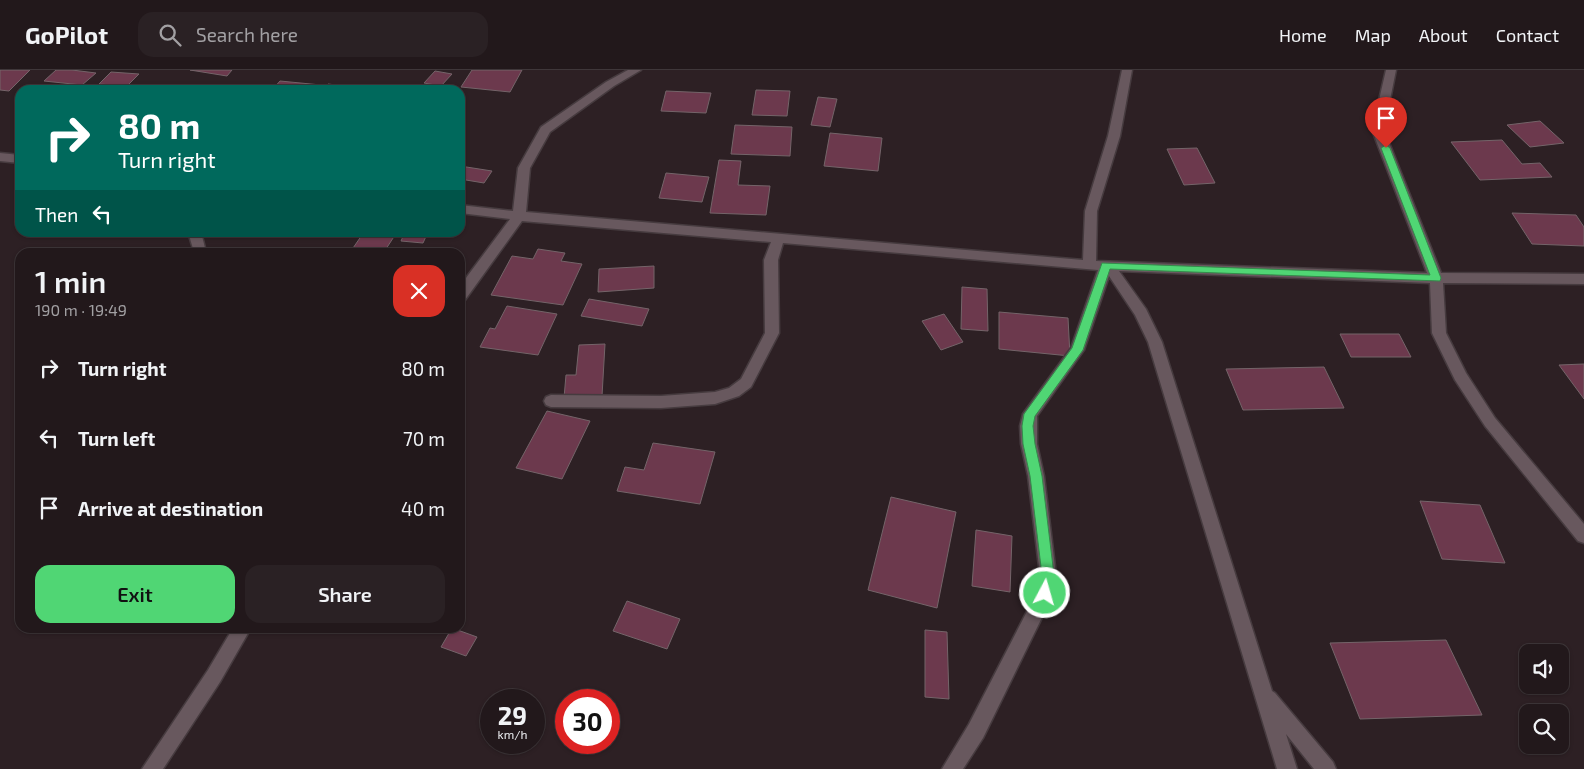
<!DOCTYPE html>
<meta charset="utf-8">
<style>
body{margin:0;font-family:"Exo 2",sans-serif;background:#2a2124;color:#f1f3f6;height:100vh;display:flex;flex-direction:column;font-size:19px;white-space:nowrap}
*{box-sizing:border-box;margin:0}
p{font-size:16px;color:#a2a0a3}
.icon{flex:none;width:28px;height:28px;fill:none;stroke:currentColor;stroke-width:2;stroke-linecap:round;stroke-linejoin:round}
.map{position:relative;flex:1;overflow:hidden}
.panel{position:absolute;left:15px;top:178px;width:450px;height:385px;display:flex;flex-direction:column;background:#22181b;border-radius:15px;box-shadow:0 1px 4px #0004,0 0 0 1px #3f373a}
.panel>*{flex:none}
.top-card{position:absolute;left:15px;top:15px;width:450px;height:152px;border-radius:15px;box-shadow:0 1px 4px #0004,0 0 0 1px #3f373a;background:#00695c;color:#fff;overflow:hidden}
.controls{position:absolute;left:1519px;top:574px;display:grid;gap:10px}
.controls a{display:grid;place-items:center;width:50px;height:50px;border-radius:10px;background:#22181b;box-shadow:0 1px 4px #0004,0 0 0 1px #3f373a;font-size:25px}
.speed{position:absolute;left:480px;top:619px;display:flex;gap:10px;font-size:25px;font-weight:700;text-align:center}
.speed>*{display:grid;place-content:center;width:65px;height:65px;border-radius:50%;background:#22181b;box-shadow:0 1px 4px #0004,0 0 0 1px #3f373a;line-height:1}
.speed small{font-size:12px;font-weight:400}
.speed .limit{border:8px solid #d22;background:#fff;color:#111}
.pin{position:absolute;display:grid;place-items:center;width:42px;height:42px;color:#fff;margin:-51px -21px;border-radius:50% 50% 50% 0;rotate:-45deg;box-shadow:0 0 5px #0007}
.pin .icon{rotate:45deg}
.me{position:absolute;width:55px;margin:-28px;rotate:6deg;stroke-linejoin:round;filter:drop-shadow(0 0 4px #0008)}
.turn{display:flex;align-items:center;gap:18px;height:105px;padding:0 20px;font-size:22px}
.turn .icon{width:65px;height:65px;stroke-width:2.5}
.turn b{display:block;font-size:35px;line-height:42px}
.then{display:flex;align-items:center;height:48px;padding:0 20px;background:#0003;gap:10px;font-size:19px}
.round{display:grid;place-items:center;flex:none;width:52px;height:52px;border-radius:15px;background:#2a2124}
.head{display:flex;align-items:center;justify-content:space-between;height:85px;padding:0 20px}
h1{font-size:30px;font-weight:600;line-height:38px}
.primary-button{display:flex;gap:10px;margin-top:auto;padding:10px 20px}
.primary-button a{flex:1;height:58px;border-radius:15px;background:#50d674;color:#111;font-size:20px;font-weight:600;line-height:58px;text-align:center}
.primary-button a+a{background:#2a2124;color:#f1f3f6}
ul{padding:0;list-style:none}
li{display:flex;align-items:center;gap:15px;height:70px;padding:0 20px}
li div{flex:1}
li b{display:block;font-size:19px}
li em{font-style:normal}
header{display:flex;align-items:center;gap:30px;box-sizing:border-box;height:70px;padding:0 25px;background:#22181b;border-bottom:1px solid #3f373a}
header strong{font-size:24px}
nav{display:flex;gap:28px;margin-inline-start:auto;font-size:18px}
.search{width:350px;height:45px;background:#2a2124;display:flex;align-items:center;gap:12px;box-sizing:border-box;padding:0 18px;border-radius:15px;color:#a2a0a3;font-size:19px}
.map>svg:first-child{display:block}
.building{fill:#6c394d;stroke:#746469}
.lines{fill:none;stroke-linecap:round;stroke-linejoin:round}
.minor-casing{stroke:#463b3f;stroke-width:3}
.minor{fill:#68585e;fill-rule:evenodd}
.route{fill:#50d674;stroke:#348b4b}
</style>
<header>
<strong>GoPilot</strong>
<div class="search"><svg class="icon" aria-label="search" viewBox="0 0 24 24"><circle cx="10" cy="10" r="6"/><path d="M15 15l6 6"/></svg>Search here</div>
<nav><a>Home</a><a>Map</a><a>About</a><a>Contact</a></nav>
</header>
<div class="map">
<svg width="1584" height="699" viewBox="0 0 1584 699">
<rect width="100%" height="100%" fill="#2d2024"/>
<g class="building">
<path d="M0,0H30L9,21L0,20Z"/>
<path d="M56,0H72L96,3L82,15L44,11Z"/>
<path d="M190,0H232L227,6Z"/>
<path d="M472,0H522L510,22L461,17Z"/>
<path d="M435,1L452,4L441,16L424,13Z"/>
<path d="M111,2L139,4L127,16L99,14Z"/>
<path d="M280,11L321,15L317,20H272Z"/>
<path d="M328,14L376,20H323Z"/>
<path d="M756,20L790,21L787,46L752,45Z"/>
<path d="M666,21L711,23L706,43L661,41Z"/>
<path d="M818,27L837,29L830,57L811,55Z"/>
<path d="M1540,51L1564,73L1530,77L1507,55Z"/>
<path d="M735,55L792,57L790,86L731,84Z"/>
<path d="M830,63L882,68L878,101L824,96Z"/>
<path d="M1502,70L1522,94L1540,93L1552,107L1480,110L1451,72Z"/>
<path d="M1197,78L1215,113L1184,115L1167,79Z"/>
<path d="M719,90L741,91L738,115L770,116L766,145L710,143Z"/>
<path d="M460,96L492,101L484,113L460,109Z"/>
<path d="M666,103L709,107L702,132L659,128Z"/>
<path d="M1512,143L1576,145L1584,157V176L1532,174Z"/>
<path d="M364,162H397L384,182L351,181Z"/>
<path d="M405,162H428L423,173L401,171Z"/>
<path d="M538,179L565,183L561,191L582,194L563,235L491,225L512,186L533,189Z"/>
<path d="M654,196V218L598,222L599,199Z"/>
<path d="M962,217L987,219L988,261L961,259Z"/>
<path d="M589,229L649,239L642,256L581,246Z"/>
<path d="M507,236L557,244L538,285L480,277L490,258L495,259Z"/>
<path d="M999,242L1068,248L1070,286L999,279Z"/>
<path d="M944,244L963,272L941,280L922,251Z"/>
<path d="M1340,264H1399L1411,287H1351Z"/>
<path d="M605,274L602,326L564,328L566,305H576L579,275Z"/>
<path d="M1584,294V329L1559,295Z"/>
<path d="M1324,297L1344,338L1243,340L1226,299Z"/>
<path d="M547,341L590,351L562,409L516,398Z"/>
<path d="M653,373L715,382L700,434L617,421L625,397L644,400Z"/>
<path d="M891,427L956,442L937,538L868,520Z"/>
<path d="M1420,431L1480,435L1505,493L1442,489Z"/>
<path d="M976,460L1012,466L1010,522L972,516Z"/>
<path d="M627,531L680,549L667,579L613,561Z"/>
<path d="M452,558L477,567L466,586L441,577Z"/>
<path d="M925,560L947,562L949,629L925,627Z"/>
<path d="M1446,570L1482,645L1360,649L1330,573Z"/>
</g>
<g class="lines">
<g class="minor-casing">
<g id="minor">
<path d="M628,0H641L614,16L550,62L530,98L526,142L1083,190L1085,141L1108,66L1122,0H1132L1120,66L1097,141L1096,191L1427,203L1372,60L1386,0H1396L1384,60L1441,203L1584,204V214L1443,213L1446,263L1466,303L1495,348L1584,454V473L1578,471L1485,356L1455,310L1432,263L1430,213L1119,201L1146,239L1162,272L1272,621L1275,623L1333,692L1336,699H1314L1286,664L1297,699H1277L1148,272L1135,245L1109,206L1084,280L1037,346V374L1044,406L1056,505L1054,523L983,668L963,699H942L969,654L1037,522L1040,505L1028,406L1021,374L1020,356L1023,344L1071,278L1098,200L783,173L778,190L779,263L751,317L739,326L715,334L661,338L551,337L546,335L544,331L546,327L551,325L661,326L715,322L729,318L741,309L765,263L764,190L771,172L522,151L465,230L460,231V216L510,149L460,143V135L513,141L518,98L541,57L606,12Z"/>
<path d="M0,83L20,85V93L0,91Z"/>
<path d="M188,162H201L206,182H194Z"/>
<path d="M233,558H251L220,612L163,699H142L208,600Z"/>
</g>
</g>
<use href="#minor" class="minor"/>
</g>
<path class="route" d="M1386,75L1390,78L1441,208L1440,211L1110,199L1083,280L1035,346L1033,356L1035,374L1042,406L1054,505L1049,528L1045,529L1040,528L1038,523L1042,505L1030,406L1023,374L1022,356L1024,344L1072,278L1102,193L1430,205L1381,78Z"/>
</svg>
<div class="controls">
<a><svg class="icon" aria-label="sound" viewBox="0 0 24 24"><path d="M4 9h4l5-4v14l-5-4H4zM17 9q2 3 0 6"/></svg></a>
<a><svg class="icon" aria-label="search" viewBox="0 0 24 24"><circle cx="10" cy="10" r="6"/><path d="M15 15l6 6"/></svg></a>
</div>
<div class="speed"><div>29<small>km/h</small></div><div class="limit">30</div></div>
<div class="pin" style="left:1386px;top:78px;background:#d93025"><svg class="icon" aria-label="arrive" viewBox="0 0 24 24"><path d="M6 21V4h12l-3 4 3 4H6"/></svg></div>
<svg class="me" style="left:1045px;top:523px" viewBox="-20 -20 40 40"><circle r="17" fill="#50d674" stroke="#fff" stroke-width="3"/><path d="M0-11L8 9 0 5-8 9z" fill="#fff"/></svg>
<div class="top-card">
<div class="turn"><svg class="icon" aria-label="right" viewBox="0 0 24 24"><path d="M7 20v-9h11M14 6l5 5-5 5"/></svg><div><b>80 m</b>Turn right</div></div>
<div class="then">Then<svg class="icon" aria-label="left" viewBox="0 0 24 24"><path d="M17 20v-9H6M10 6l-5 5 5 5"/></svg></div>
</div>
<section class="panel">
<div class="head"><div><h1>1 min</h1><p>190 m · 19:49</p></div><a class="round" style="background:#d93025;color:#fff"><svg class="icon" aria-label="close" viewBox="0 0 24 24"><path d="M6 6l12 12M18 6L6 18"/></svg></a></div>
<ul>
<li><svg class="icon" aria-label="right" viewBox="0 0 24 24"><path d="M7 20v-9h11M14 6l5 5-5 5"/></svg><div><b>Turn right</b></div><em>80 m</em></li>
<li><svg class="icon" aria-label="left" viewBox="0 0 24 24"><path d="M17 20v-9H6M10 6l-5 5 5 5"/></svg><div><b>Turn left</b></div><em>70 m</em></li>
<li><svg class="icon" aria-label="arrive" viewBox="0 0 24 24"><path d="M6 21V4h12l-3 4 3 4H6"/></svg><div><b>Arrive at destination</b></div><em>40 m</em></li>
</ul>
<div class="primary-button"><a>Exit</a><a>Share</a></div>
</section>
</div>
